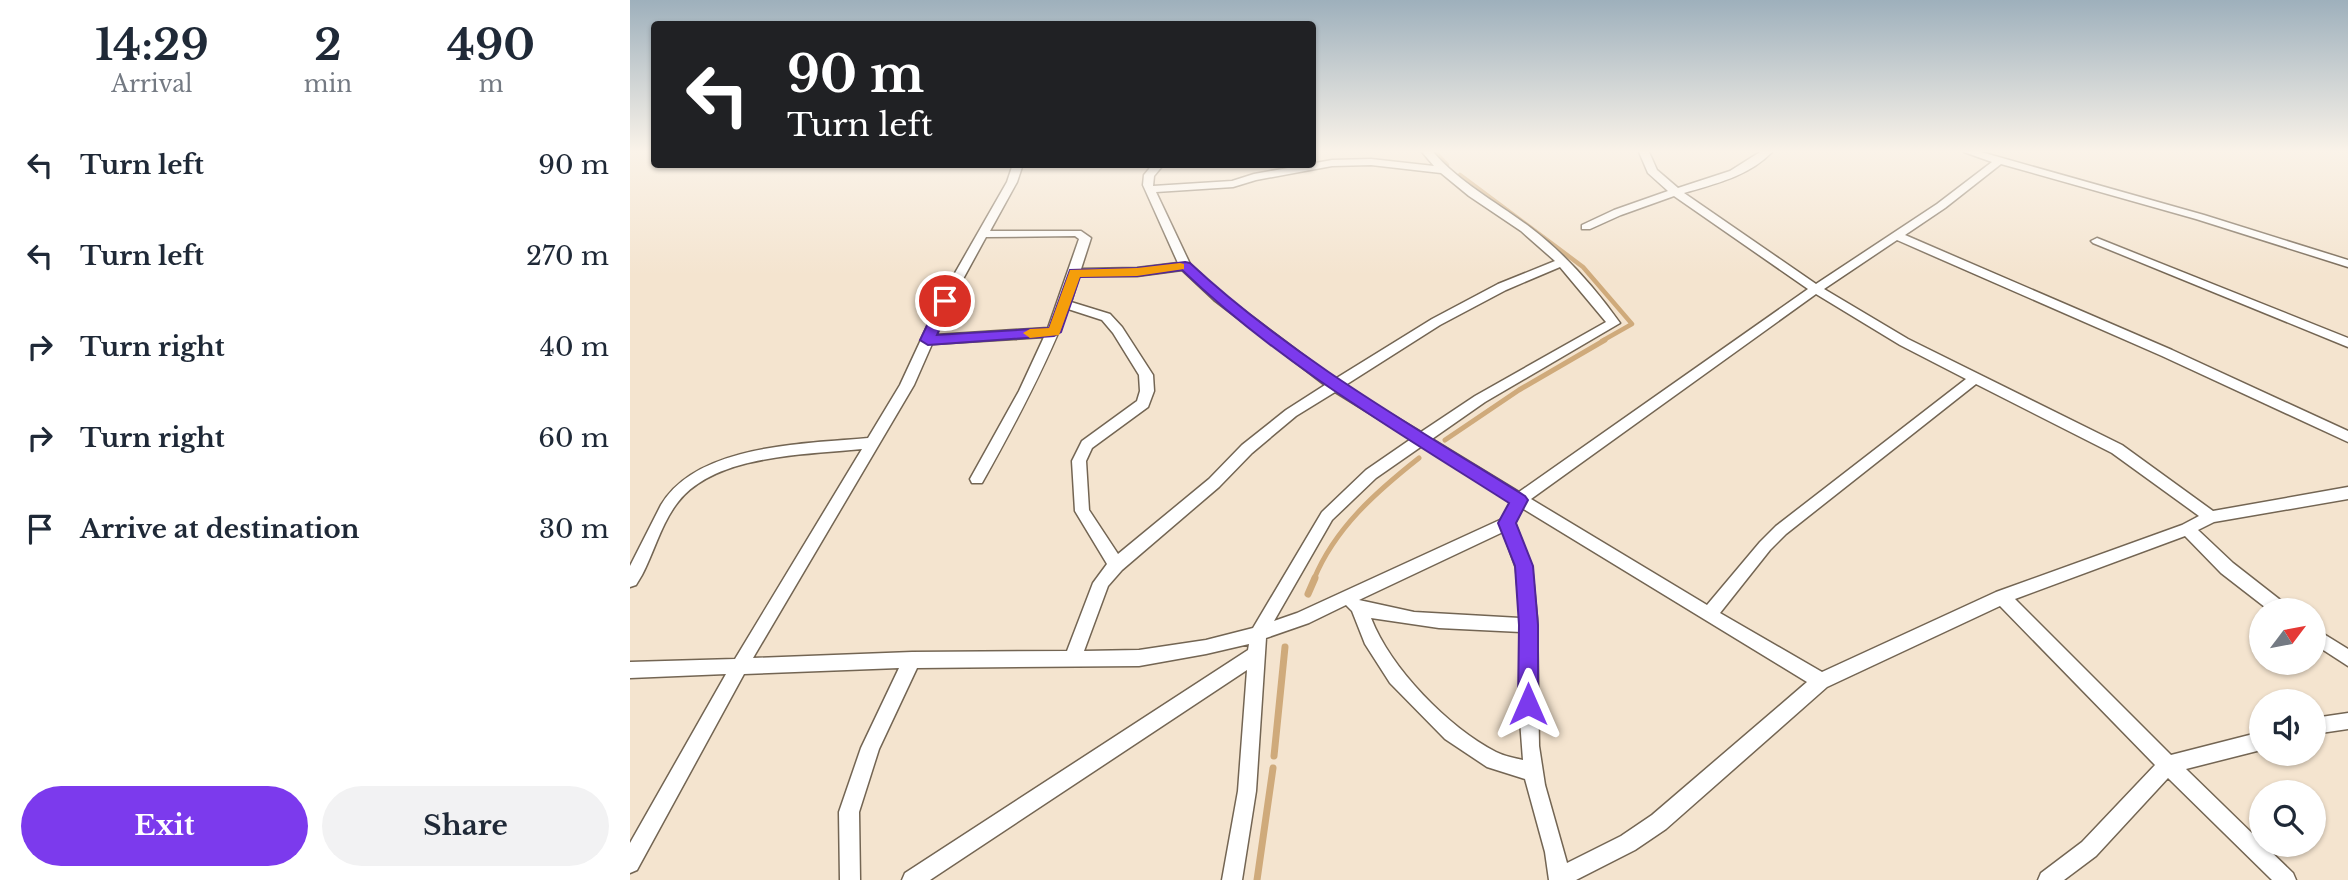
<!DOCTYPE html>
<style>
body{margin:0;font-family:"Libre Baskerville",serif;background:#f2f2f3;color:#1f2937;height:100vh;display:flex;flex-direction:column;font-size:26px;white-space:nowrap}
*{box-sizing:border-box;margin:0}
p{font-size:23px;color:#747a83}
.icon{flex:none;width:38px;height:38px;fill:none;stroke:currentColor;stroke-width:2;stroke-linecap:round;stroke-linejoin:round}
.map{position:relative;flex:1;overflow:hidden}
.drawer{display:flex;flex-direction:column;background:#fff;width:630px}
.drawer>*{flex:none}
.banner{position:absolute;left:21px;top:21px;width:665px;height:147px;border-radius:7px;box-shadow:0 2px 5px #0004;background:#202124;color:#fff;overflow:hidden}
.needle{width:46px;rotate:58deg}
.buttons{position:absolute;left:1619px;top:598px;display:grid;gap:14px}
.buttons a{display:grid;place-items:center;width:77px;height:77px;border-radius:50%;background:#fff;box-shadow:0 2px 5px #0004;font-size:35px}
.pin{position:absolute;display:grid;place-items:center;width:60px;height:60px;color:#fff;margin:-30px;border:4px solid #fff;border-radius:50%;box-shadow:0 2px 7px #0007}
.me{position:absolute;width:77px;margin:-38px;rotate:0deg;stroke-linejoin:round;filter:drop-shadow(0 0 5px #0008)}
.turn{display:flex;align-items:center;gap:24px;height:147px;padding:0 21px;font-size:32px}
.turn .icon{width:91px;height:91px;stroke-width:2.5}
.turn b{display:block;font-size:49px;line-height:60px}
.eta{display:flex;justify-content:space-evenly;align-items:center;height:119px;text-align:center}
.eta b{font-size:42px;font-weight:700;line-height:49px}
.primary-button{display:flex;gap:14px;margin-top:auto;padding:14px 21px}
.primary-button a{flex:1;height:80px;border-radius:42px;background:#7c3aed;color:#fff;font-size:28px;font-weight:700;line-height:80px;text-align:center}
.primary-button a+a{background:#f2f2f3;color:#1f2937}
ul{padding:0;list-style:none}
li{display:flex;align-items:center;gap:21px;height:91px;padding:0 21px}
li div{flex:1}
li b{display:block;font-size:26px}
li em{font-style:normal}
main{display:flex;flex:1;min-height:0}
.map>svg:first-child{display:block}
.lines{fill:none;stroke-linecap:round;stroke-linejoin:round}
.stream-far2{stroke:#cfaa7b;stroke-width:4.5}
.stream-far1{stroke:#cfaa7b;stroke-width:5}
.stream{stroke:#cfaa7b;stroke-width:7}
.street-casing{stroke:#736553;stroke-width:3}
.street{fill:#fff;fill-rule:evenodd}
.route{fill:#7c3aed;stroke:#51269a;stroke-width:2}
.slow{fill:#f59e0b}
</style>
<main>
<section class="drawer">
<div class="eta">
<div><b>14:29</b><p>Arrival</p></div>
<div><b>2</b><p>min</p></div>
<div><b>490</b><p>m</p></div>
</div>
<ul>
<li><svg class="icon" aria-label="left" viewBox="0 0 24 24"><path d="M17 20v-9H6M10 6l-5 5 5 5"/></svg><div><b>Turn left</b></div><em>90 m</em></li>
<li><svg class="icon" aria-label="left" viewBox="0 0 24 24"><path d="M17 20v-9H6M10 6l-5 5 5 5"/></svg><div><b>Turn left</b></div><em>270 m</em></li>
<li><svg class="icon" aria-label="right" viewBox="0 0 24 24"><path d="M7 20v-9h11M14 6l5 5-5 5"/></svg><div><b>Turn right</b></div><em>40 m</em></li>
<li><svg class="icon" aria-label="right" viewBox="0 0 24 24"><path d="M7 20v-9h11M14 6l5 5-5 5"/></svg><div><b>Turn right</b></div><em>60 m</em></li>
<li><svg class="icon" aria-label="arrive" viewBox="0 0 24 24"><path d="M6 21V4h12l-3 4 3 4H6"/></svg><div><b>Arrive at destination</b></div><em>30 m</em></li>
</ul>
<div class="primary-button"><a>Exit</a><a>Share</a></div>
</section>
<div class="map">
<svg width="1718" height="880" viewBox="0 0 1718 880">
<rect width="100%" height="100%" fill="#f4e4cf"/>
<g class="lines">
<g class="stream-far2">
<path d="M805,152L817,165"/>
<path d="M830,175L953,267L1002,324L972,341"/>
</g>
<g class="stream-far1">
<path d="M815,440L889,390L975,340"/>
<path d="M684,579C705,528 746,492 789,458"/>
</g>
<g class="stream">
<path d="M678,594L685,578"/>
<path d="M644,756L655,647"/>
<path d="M627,880L643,768"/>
</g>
<g class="street-casing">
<g id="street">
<path d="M792,152H803C831,184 868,203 901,228C935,254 965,288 990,323L855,402L802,439L889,492L1178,289L1044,196L991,215L960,229H952V225L984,210L1038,191L1018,173L1009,152H1019L1027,170L1048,188L1100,171L1130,152H1142C1119,176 1085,184 1054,193L1186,284L1307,204L1362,162L1334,152H1351L1574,215L1718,260V267L1566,219L1371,164L1315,208L1275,235L1542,350L1718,431V442L1532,356L1267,240L1194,289L1278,339L1492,445L1583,511L1718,487V499L1584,522L1568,530L1603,563L1658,606L1660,611H1640L1591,573L1555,536L1385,599L1541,755L1631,732V750L1556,769L1631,842V845H1634L1663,873L1666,880H1642L1538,778L1466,856L1434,880H1408L1411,873L1452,842L1525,765L1370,606L1197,687L1036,829L1005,850L946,880H919L915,852L895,779L857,767L815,739L760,683L735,644L722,611L716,605L679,623L636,638L626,791L612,880H592L608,791L617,670L300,880H272L275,873L618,650L619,644L576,654L509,666L287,668L249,749L229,812L230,880H210L209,812L231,748L269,668L114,674L7,870L0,873V843L96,674L0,678V662L105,659L232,449C176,455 86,454 48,502C32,522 24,552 12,575L6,585L0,587V566L31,505C67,444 175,444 238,438L270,385L309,301L377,182L383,164H393L387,182L360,231H451L461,238L451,269L507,268L548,263L513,185L514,175L523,164H534L524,176L523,186L602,181L624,174L702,160L741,159L804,166ZM741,165L811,173L839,196L891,231L925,261L868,284L802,319L705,379L592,294L560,264L526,192L603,187L626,180L702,166ZM445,236L449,239L418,328L306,335L321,301L356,237ZM930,267L976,322L845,396L791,432L714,386L810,325L876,290ZM552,270L584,300L695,385L656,410L612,445L579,479L488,554L459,510L456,461L462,448L518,407L524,391L523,375L492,327L480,314L441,302L449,276H507ZM1186,294L1270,345L1336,379L1146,526L1130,542L1077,605L901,499ZM438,309L472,320L483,333L509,375L510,391L507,401L452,441L442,461L445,511L477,564L463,583L437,651L282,652L123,658L284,385L302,344L414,337L389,391L340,479L342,483H352C384,426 415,368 438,309ZM1346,384L1482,453L1569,516L1552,525L1366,592L1192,672L1090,613L1140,550L1156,534ZM705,392L781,439L736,470L692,512L623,628L576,640L509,650L454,651L478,586L492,570L589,487L622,453L666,416ZM792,446L881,501L872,519L667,613L644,621L702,520L746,478ZM892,508L1177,682L1022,815L991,836L937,863L915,785L909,746L907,619L902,568L885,523ZM873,532L886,568L890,618L784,612L729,600ZM741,618L809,628L891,632L890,720L893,760C884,758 874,756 866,752C818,727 761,669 741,618Z"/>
<path d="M1467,238L1718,338V347L1463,243L1461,241Z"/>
<path d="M1684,628L1718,649V666L1684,644Z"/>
<path d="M1718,713V729L1684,734V718Z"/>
</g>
</g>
<use href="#street" class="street"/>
</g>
<linearGradient id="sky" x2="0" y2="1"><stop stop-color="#9eb0bc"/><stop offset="0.55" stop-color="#faf3e9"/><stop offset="1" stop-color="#faf3e9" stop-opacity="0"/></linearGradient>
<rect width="1718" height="275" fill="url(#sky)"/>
<path class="route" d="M555,262L560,263C660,356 779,424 895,496L898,500L886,523L903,566L908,625V704L905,710L898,713L891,710L888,704L889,625L885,566L868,523L879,503C766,431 649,363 552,270L507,276L450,277L431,332L424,336L298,345L290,340L310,298H320L322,301L307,335L419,328L440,270L507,268Z"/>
<path class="slow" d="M550,263L554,264V269L507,276L450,277L429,335L400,338L393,333L400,329L419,328L440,270L507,268Z"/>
</svg>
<div class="buttons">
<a><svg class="needle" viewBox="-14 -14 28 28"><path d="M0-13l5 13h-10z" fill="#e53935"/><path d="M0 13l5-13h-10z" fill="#747a83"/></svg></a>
<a><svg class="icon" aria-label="sound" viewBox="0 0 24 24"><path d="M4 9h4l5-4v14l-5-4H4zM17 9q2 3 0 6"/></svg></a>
<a><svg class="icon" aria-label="search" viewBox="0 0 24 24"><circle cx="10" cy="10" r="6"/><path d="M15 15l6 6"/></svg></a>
</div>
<div class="pin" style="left:315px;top:301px;background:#d93025"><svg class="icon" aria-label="arrive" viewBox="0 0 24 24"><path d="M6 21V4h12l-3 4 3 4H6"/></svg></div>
<svg class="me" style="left:898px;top:704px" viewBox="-20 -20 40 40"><path d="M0-17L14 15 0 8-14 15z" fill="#7c3aed" stroke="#fff" stroke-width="4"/></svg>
<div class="banner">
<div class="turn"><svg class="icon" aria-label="left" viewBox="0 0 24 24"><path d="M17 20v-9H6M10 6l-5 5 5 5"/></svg><div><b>90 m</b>Turn left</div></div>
</div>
</div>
</main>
